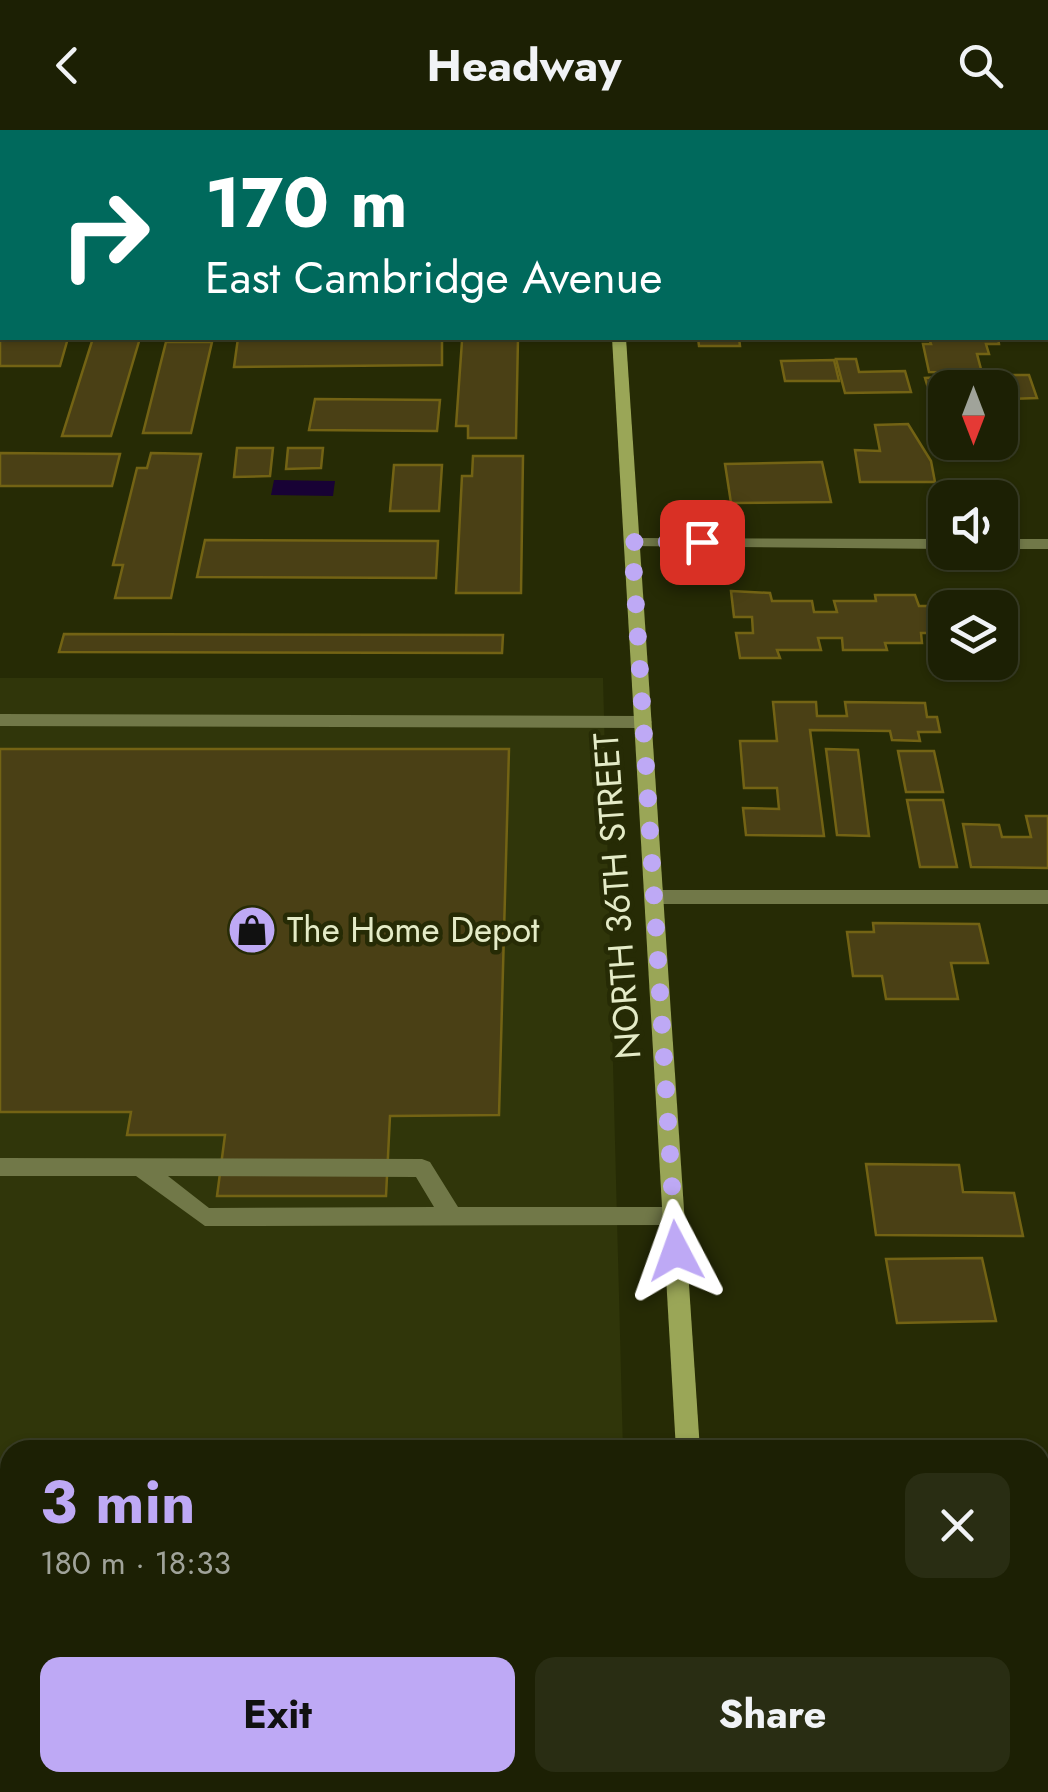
<!DOCTYPE html>
<meta charset="utf-8">
<style>
body{margin:0;font-family:Jost,sans-serif;background:#292d13;color:#f1f3f6;height:100vh;display:flex;flex-direction:column;font-size:38px;white-space:nowrap}
*{box-sizing:border-box;margin:0}
p{font-size:32px;color:#a0a39a}
.icon{flex:none;width:55px;height:55px;fill:none;stroke:currentColor;stroke-width:2;stroke-linecap:round;stroke-linejoin:round}
.map{position:relative;flex:1;overflow:hidden}
.details{position:absolute;left:0px;top:1310px;width:1050px;height:352px;display:flex;flex-direction:column;background:#1c2004;border-radius:30px 30px 0 0;box-shadow:0 2px 8px #0004,0 0 0 2px #3a3e26}
.details>*{flex:none}
.banner{position:absolute;left:0px;top:0px;width:1050px;height:210px;box-shadow:0 2px 8px #0004,0 0 0 2px #3a3e26;background:#00695c;color:#fff;overflow:hidden}
.needle{width:65px;rotate:180deg}
.buttons{position:absolute;left:928px;top:240px;display:grid;gap:20px}
.buttons a{display:grid;place-items:center;width:90px;height:90px;border-radius:20px;background:#1c2004;box-shadow:0 2px 8px #0004,0 0 0 2px #3a3e26;font-size:50px}
.pin{position:absolute;display:grid;place-items:center;width:85px;height:85px;color:#fff;margin:-42px;border-radius:20px;box-shadow:0 5px 15px #0006}
.me{position:absolute;width:110px;margin:-55px;rotate:356deg;stroke-linejoin:round;filter:drop-shadow(0 0 8px #0008)}
.turn{display:flex;align-items:center;gap:35px;height:210px;padding:0 40px;font-size:45px}
.turn .icon{width:130px;height:130px;stroke-width:2.5}
.turn b{display:block;font-size:70px;line-height:85px}
.round{display:grid;place-items:center;flex:none;width:105px;height:105px;border-radius:20px;background:#292d13}
.overview{display:flex;align-items:center;justify-content:space-between;height:170px;padding:0 40px}
h1{font-size:60px;font-weight:700;line-height:75px;color:#bea9f5}
.button{display:flex;gap:20px;margin-top:auto;padding:20px 40px}
.button a{flex:1;height:115px;border-radius:20px;background:#bea9f5;color:#111;font-size:40px;font-weight:700;line-height:115px;text-align:center}
.button a+a{background:#292d13;color:#f1f3f6}
header{display:flex;justify-content:space-between;align-items:center;height:130px;padding:0 40px;background:#1c2004;font-size:45px;font-weight:700}
.map>svg:first-child{display:block}
.built{fill:#30360a}
.water{fill:#180235}
.building{fill:#4a4015;stroke:#736314;stroke-width:2.5}
.lines{fill:none;stroke-linecap:round;stroke-linejoin:round}
.service{fill:#717848;fill-rule:evenodd}
.minor{fill:#717848;fill-rule:evenodd}
.secondary{fill:#9aa657;fill-rule:evenodd}
.route{stroke:#bea9f5;stroke-width:18;stroke-dasharray:0 32.4}
.labels{text-anchor:middle;dominant-baseline:central;stroke-width:9;stroke-linejoin:round;paint-order:stroke}
.street-label{font-size:35px;fill:#e4ebc7;stroke:#262b05}
.poi-label{font-size:35px;fill:#e4ebc7;stroke:#262b05;text-anchor:start}
</style>
<header><svg class="icon" aria-label="back" viewBox="0 0 24 24"><path d="M15 5l-7 7 7 7"/></svg>Headway<svg class="icon" aria-label="search" viewBox="0 0 24 24"><circle cx="10" cy="10" r="6"/><path d="M15 15l6 6"/></svg></header>
<div class="map">
<svg width="1048" height="1662" viewBox="0 0 1048 1662">
<rect width="100%" height="100%" fill="#262b05"/>
<path class="built" d="M0,548H603L623,1320H10V1652H632L633,1662H0Z"/>
<path class="water" d="M274,350L335,351L333,366L271,365Z"/>
<g class="building">
<path d="M0,208H68L60,236H0Z"/>
<path d="M93,208H140L111,306H62Z"/>
<path d="M238,208H442V235L234,237Z"/>
<path d="M472,208H518L516,308H468V296H456L462,211Z"/>
<path d="M698,208H739L740,216H699Z"/>
<path d="M929,208H998L999,214H986L989,224H977L982,243L929,242L923,214H931Z"/>
<path d="M166,212H212L191,303H143Z"/>
<path d="M836,229H856L859,242L905,241L911,262L845,263Z"/>
<path d="M834,230L839,251H785L781,231Z"/>
<path d="M998,245H1029L1037,268L1006,269Z"/>
<path d="M942,247L945,255L995,254L996,258H945V271H932L925,248Z"/>
<path d="M315,269L440,270L437,301L309,300Z"/>
<path d="M930,278H945V312H1000V302L1008,328H958L954,313H938Z"/>
<path d="M908,294L931,331L935,352H860L855,320L880,321L875,295Z"/>
<path d="M237,318H273L270,346L234,347Z"/>
<path d="M288,318H323L321,338L286,339Z"/>
<path d="M0,323L120,324L112,356H0Z"/>
<path d="M151,323L201,324L171,468H115L123,435H113L137,338H147Z"/>
<path d="M473,326H523L521,463H456L462,346H472Z"/>
<path d="M822,332L831,372L731,373L725,334Z"/>
<path d="M394,335H442L439,381H390Z"/>
<path d="M205,410L438,411L436,448L197,447Z"/>
<path d="M731,461L770,463L772,471H812L814,482H837L834,471H876L875,465H915L919,476H941L939,466H979L981,478H945V503H921L922,513H885L887,520H843L842,508H818L821,520H777L780,528H740L736,503H753L752,487H734Z"/>
<path d="M64,504L503,505L502,523L59,522Z"/>
<path d="M773,572H816L817,586H847L845,572L925,573L927,587H937L940,602H918L920,611L892,610L890,601L810,600L824,706L746,705L743,678L779,679L777,658H744L740,611H777Z"/>
<path d="M0,619H509L499,985L390,986L386,1066H217L225,1005H127L131,982H0Z"/>
<path d="M826,619L858,620L869,706L837,705Z"/>
<path d="M898,621H934L943,662H906Z"/>
<path d="M907,670H943L957,737H920Z"/>
<path d="M1026,686H1048V738L971,737L963,694L999,695L1002,707H1031Z"/>
<path d="M873,793L979,794L988,833H951L958,869H886L882,846H853L847,802H874Z"/>
<path d="M866,1034L959,1035L963,1062L1014,1063L1023,1106L876,1105Z"/>
<path d="M982,1128L996,1191L897,1193L886,1129Z"/>
<rect x="1040" y="1529" width="8" height="100"/>
<path d="M60,1652H381V1662H32L33,1658H59Z"/>
</g>
<g class="lines">
<g class="service">
<rect x="0" y="150" width="2" height="8"/>
<path d="M0,584L643,586L652,592L643,598L0,596Z"/>
<path d="M654,760H1048V774H654L644,767Z"/>
<path d="M0,1028L422,1029L430,1032L458,1077H674L682,1080L685,1086L682,1092L674,1095L205,1096L136,1046H0ZM168,1046L416,1047L434,1077L209,1078Z"/>
<rect x="0" y="1467" width="10" height="24"/>
<rect x="404" y="1652" width="28" height="10"/>
<rect x="470" y="1652" width="28" height="10"/>
</g>
<g class="minor">
<rect x="0" y="48" width="2" height="8"/>
<path d="M632,408L945,409V419L626,416V410Z"/>
<rect x="1000" y="409" width="48" height="10"/>
</g>
<g class="secondary">
<rect x="601" y="0" width="12" height="2"/>
<path d="M612,208H626L700,1320H676Z"/>
<rect x="695" y="1652" width="28" height="10"/>
</g>
</g>
<g class="lines">
<path class="route" d="M676,1121L632,412H702"/>
</g>
<defs>
<g id="shop-disc" transform="scale(2.5)"><circle r="9.5" fill="#bea9f5" stroke="#262b05"/><path d="M-5-2.5h2.3a2.7 3.5 0 0 1 5.4 0H5L5.5 6h-11ZM-1.5-2.5h3a1.5 2.3 0 0 0-3 0Z" fill="#111"/></g>
</defs>
<g fill-rule="evenodd">
<use href="#shop-disc" x="252" y="800"/>
</g>
<g class="labels">
<g class="street-label">
<text transform="translate(617 766) rotate(-94)">NORTH 36TH STREET</text>
</g>
<g class="poi-label">
<text x="287" y="800">The Home Depot</text>
</g>
</g>
</svg>
<div class="buttons">
<a><svg class="needle" viewBox="-14 -14 28 28"><path d="M0-13l5 13h-10z" fill="#e53935"/><path d="M0 13l5-13h-10z" fill="#a0a39a"/></svg></a>
<a><svg class="icon" aria-label="sound" viewBox="0 0 24 24"><path d="M4 9h4l5-4v14l-5-4H4zM17 9q2 3 0 6"/></svg></a>
<a><svg class="icon" aria-label="layers" viewBox="0 0 24 24"><path d="M12 4l9 5-9 5-9-5zM3 14l9 5 9-5"/></svg></a>
</div>
<div class="pin" style="left:702px;top:412px;background:#d93025"><svg class="icon" aria-label="arrive" viewBox="0 0 24 24"><path d="M6 21V4h12l-3 4 3 4H6"/></svg></div>
<svg class="me" style="left:676px;top:1121px" viewBox="-20 -20 40 40"><path d="M0-17L14 15 0 8-14 15z" fill="#bea9f5" stroke="#fff" stroke-width="4"/></svg>
<div class="banner">
<div class="turn"><svg class="icon" aria-label="right" viewBox="0 0 24 24"><path d="M7 20v-9h11M14 6l5 5-5 5"/></svg><div><b>170 m</b>East Cambridge Avenue</div></div>
</div>
<section class="details">
<div class="overview"><div><h1>3 min</h1><p>180 m · 18:33</p></div><a class="round"><svg class="icon" aria-label="close" viewBox="0 0 24 24"><path d="M6 6l12 12M18 6L6 18"/></svg></a></div>
<div class="button"><a>Exit</a><a>Share</a></div>
</section>
</div>
